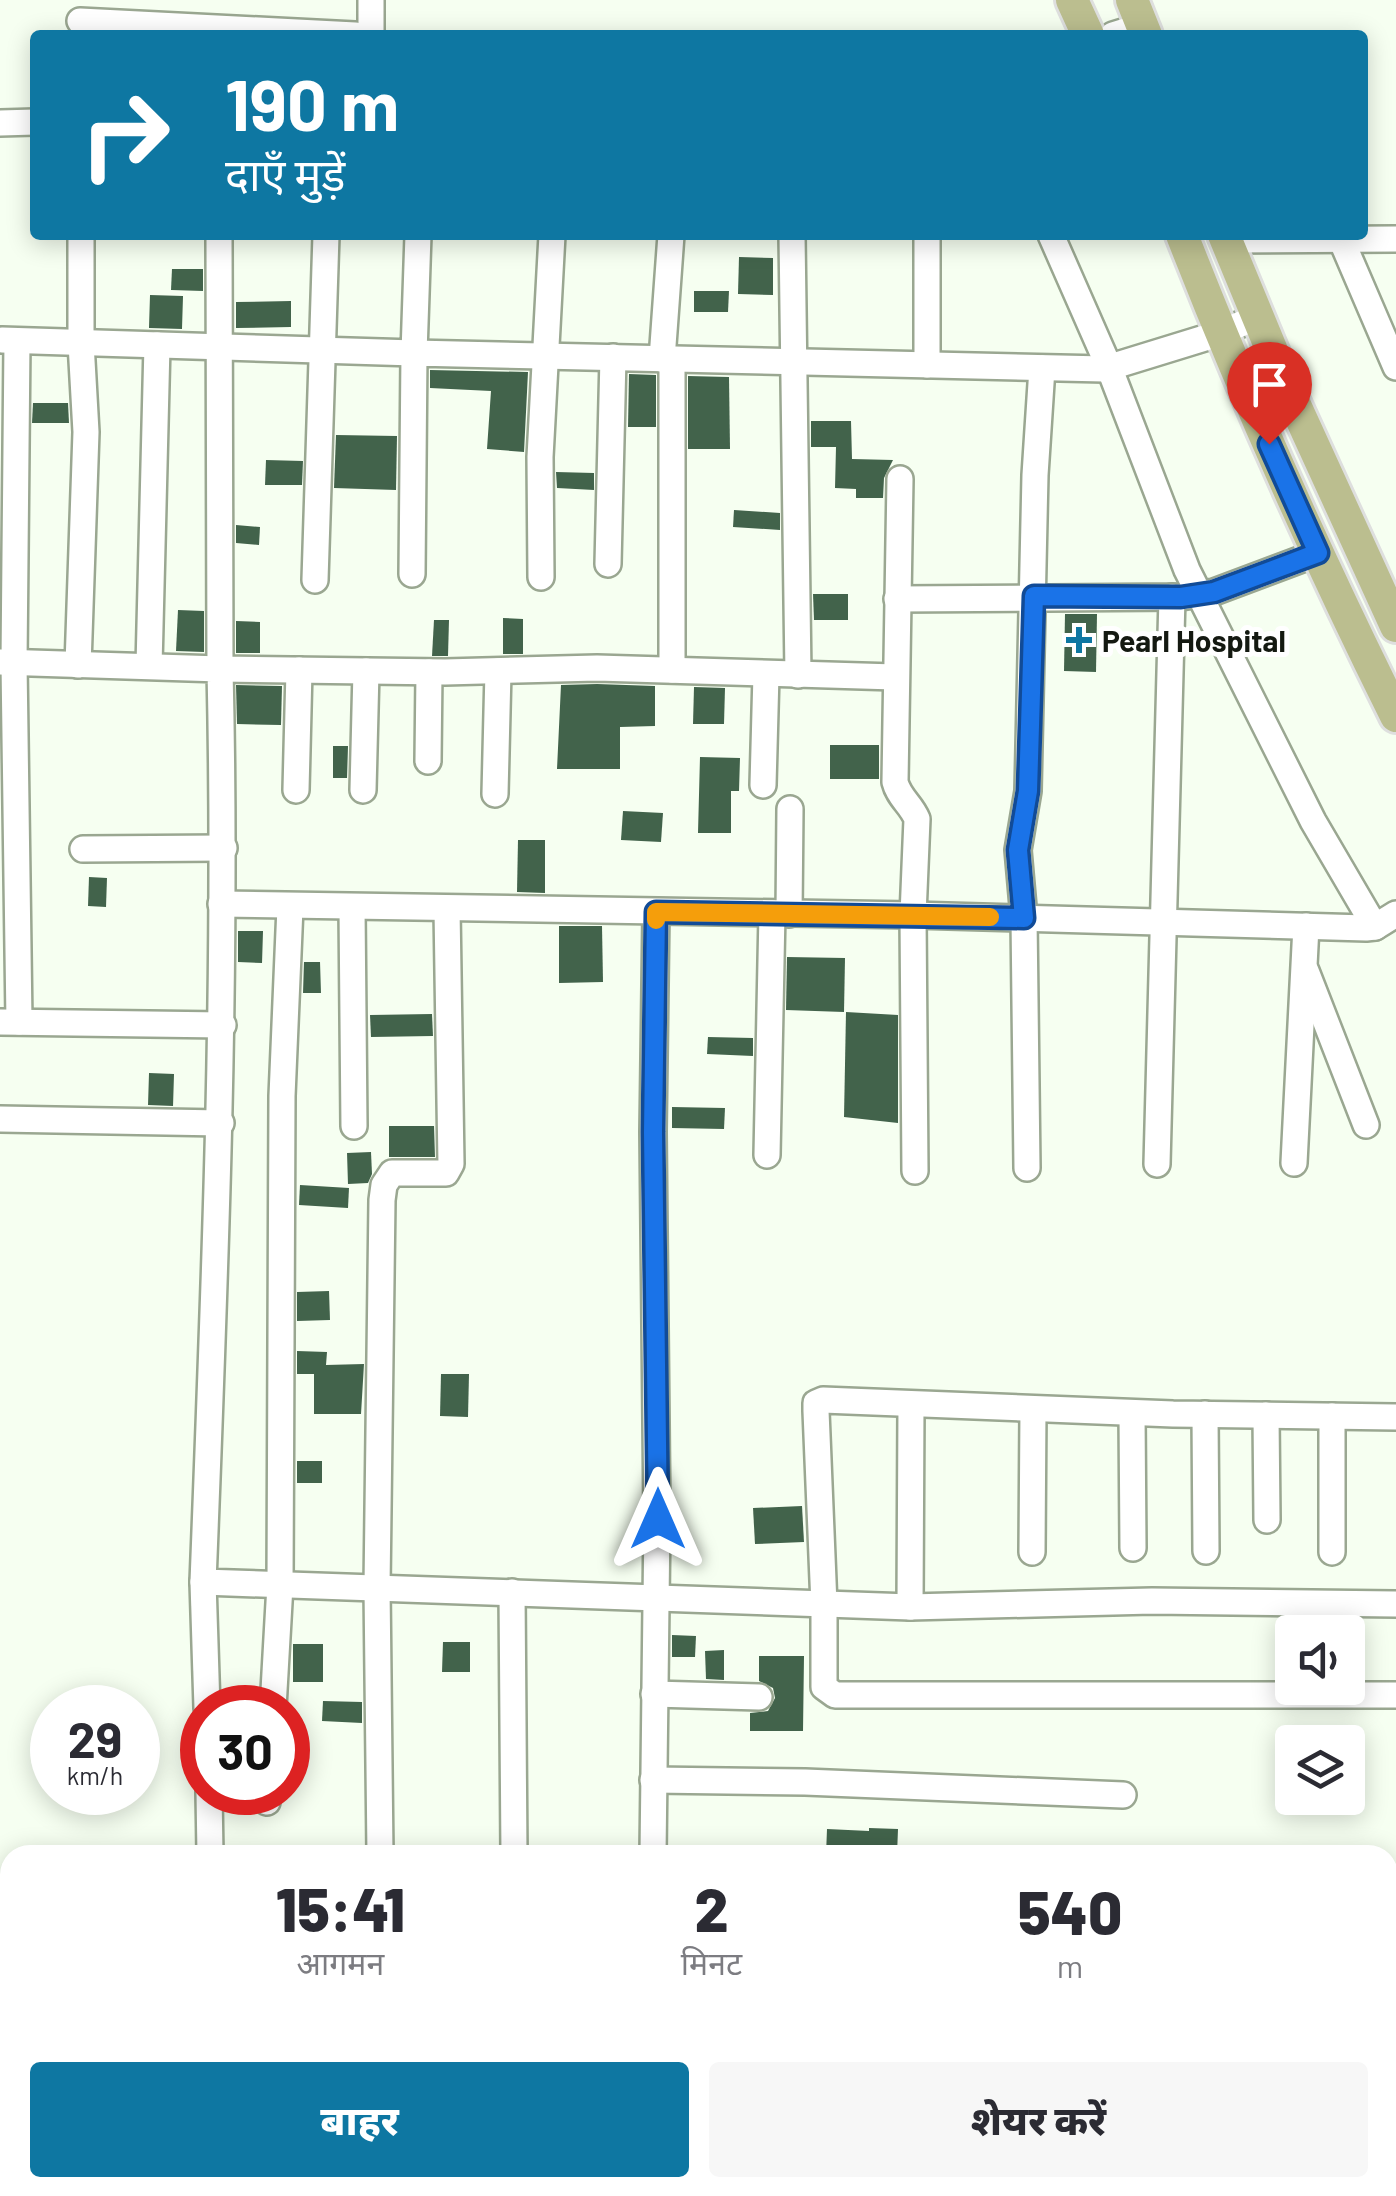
<!DOCTYPE html>
<html lang="hi">
<meta charset="utf-8">
<style>
body{margin:0;font-family:Barlow,"Noto Sans Devanagari",sans-serif;background:#f7f7f7;color:#2b2b33;height:100vh;display:flex;flex-direction:column;font-size:38px;white-space:nowrap}
*{box-sizing:border-box;margin:0}
p{font-size:32px;color:#7c7c81}
.icon{flex:none;width:55px;height:55px;fill:none;stroke:currentColor;stroke-width:2;stroke-linecap:round;stroke-linejoin:round}
.map{position:relative;flex:1;overflow:hidden}
.panel{position:absolute;left:0px;top:1845px;width:1398px;height:352px;display:flex;flex-direction:column;background:#fff;border-radius:30px 30px 0 0;box-shadow:0 5px 25px #0003}
.panel>*{flex:none}
.hud{position:absolute;left:30px;top:30px;width:1338px;height:210px;border-radius:10px;box-shadow:0 5px 25px #0003;background:#0e77a2;color:#fff;overflow:hidden}
.controls{position:absolute;left:1275px;top:1615px;display:grid;gap:20px}
.controls a{display:grid;place-items:center;width:90px;height:90px;border-radius:10px;background:#fff;box-shadow:0 5px 25px #0003;font-size:50px}
.speed{position:absolute;left:30px;top:1685px;display:flex;gap:20px;font-size:50px;font-weight:700;text-align:center}
.speed>*{display:grid;place-content:center;width:130px;height:130px;border-radius:50%;background:#fff;box-shadow:0 5px 25px #0003;line-height:1}
.speed small{font-size:25px;font-weight:400}
.speed .limit{border:15px solid #d22;background:#fff;color:#111}
.pin{position:absolute;display:grid;place-items:center;width:85px;height:85px;color:#fff;margin:-102px -42px;border-radius:50% 50% 50% 0;rotate:-45deg;box-shadow:0 0 10px #0007}
.pin .icon{rotate:45deg}
.me{position:absolute;width:110px;margin:-55px;rotate:0deg;stroke-linejoin:round;filter:drop-shadow(0 0 8px #0008)}
.turn{display:flex;align-items:center;gap:35px;height:210px;padding:0 30px;font-size:45px}
.turn .icon{width:130px;height:130px;stroke-width:2.5}
.turn b{display:block;font-size:70px;line-height:85px}
.eta{display:flex;justify-content:space-evenly;align-items:center;height:170px;text-align:center}
.eta b{font-size:60px;font-weight:800;line-height:70px}
.primary-button{display:flex;gap:20px;margin-top:auto;padding:20px 30px}
.primary-button a{flex:1;height:115px;border-radius:10px;background:#0e77a2;color:#fff;font-size:40px;font-weight:800;line-height:115px;text-align:center}
.primary-button a+a{background:#f7f7f7;color:#2b2b33}
.map>svg:first-child{display:block}
.building{fill:#42634b}
.lines{fill:none;stroke-linecap:round;stroke-linejoin:round}
.minor-casing{stroke:#9aa791;stroke-width:30}
.major-casing{stroke:#dedfde;stroke-width:38}
.minor{stroke:#fff;stroke-width:25}
.major{stroke:#bbbe8f;stroke-width:32}
.route-casing{stroke:#114b97;stroke-width:25}
.route{stroke:#1a73e8;stroke-width:18}
.slow{stroke:#f59e0b;stroke-width:18}
.poi-dot{fill:#0e77a2;stroke:#fff;stroke-width:4}
.labels{text-anchor:middle;dominant-baseline:central;stroke-width:10;stroke-linejoin:round;paint-order:stroke}
.poi-label{font-size:30px;font-weight:bold;fill:#141911;stroke:#fff;text-anchor:start}
</style>
<div class="map">
<svg width="1396" height="2196" viewBox="0 0 1396 2196">
<rect width="100%" height="100%" fill="#f6fff1"/>
<g class="building">
<path d="M739,257L773,258V295L738,294Z"/>
<path d="M172,269H203V291L171,290Z"/>
<path d="M694,291H729L728,312H694Z"/>
<path d="M150,295L183,296L182,329L149,328Z"/>
<path d="M291,301V327L236,328V302Z"/>
<path d="M430,370L528,372L524,452L487,449L491,391L430,388Z"/>
<path d="M629,374L656,375V427H628Z"/>
<path d="M688,376L729,377L730,449H688Z"/>
<path d="M33,403H68L69,423H32Z"/>
<path d="M811,421H851L852,459L893,460L884,478L883,498H856V489L835,488L836,447H811Z"/>
<path d="M336,435L397,436L396,490L334,488Z"/>
<path d="M266,460L303,461L302,485H265Z"/>
<path d="M556,472L594,473V490L557,488Z"/>
<path d="M734,510L780,513V530L733,527Z"/>
<path d="M236,525L260,527L259,545L236,543Z"/>
<path d="M813,594H848V620H814Z"/>
<path d="M178,610L204,611V652L176,651Z"/>
<path d="M1065,614H1097L1096,672L1064,671Z"/>
<path d="M503,618L523,619V654H503Z"/>
<path d="M434,620H449L448,656H432Z"/>
<path d="M236,621L260,622V653H236Z"/>
<path d="M597,684L655,686V726L620,727V769H557L561,685Z"/>
<path d="M236,685L282,686L281,725L237,724Z"/>
<path d="M694,687L725,688L724,724H693Z"/>
<rect x="830" y="745" width="49" height="34"/>
<path d="M333,746H348L347,778H333Z"/>
<path d="M700,757L740,758L739,791H731V833H698Z"/>
<path d="M623,811L663,813L661,842L621,840Z"/>
<path d="M518,840H545V893L517,892Z"/>
<path d="M89,877L107,878L106,907L88,906Z"/>
<path d="M559,926H602L603,982L559,983Z"/>
<path d="M238,931H263L262,963L238,962Z"/>
<path d="M787,957L845,958L844,1012L786,1010Z"/>
<path d="M304,962H320L321,993H303Z"/>
<path d="M846,1012L898,1015V1123L844,1117Z"/>
<path d="M432,1014L433,1036L371,1037L370,1015Z"/>
<path d="M708,1037L753,1038V1056L707,1054Z"/>
<path d="M149,1073L174,1074L173,1106L148,1105Z"/>
<path d="M672,1107L725,1108L724,1129L672,1128Z"/>
<path d="M389,1126H434L435,1157H389Z"/>
<path d="M371,1152L372,1174L368,1183L348,1184L347,1153Z"/>
<path d="M300,1185L349,1188L348,1208L299,1205Z"/>
<path d="M329,1291L330,1320L297,1321V1292Z"/>
<path d="M297,1351L327,1352L326,1365L364,1364L361,1414H314V1374H297Z"/>
<path d="M441,1374H469L468,1417L440,1416Z"/>
<rect x="297" y="1461" width="25" height="22"/>
<path d="M802,1506L804,1542L755,1544L753,1508Z"/>
<path d="M672,1635L696,1636L695,1657H672Z"/>
<path d="M443,1642H470V1672H442Z"/>
<rect x="293" y="1644" width="30" height="38"/>
<path d="M724,1650V1680L706,1679L705,1651Z"/>
<path d="M759,1656H804L803,1731H750V1713L768,1711L775,1698L773,1688L759,1681Z"/>
<path d="M323,1701L362,1702V1723L322,1721Z"/>
<path d="M869,1828L898,1829L897,1855H826L827,1829L869,1831Z"/>
</g>
<g class="lines">
<g class="minor-casing">
<g id="minor">
<path d="M80,21L355,35"/>
<path d="M371,35V0"/>
<path d="M1113,35L1142,26"/>
<path d="M0,123L35,122"/>
<path d="M219,235L220,669L445,672L597,668L895,677"/>
<path d="M792,235L798,675"/>
<path d="M1051,235L1109,367L1187,570L1313,821L1375,927"/>
<path d="M1341,239L1396,367"/>
<path d="M1226,240L1396,239"/>
<path d="M2,340L414,353L418,235"/>
<path d="M17,341L14,663L19,1022"/>
<path d="M662,359L671,235"/>
<path d="M672,359V670"/>
<path d="M927,365V235"/>
<path d="M900,479L895,782C899,798 911,804 917,819L913,915L915,1171"/>
<path d="M608,564L613,357"/>
<path d="M412,574L414,353L1104,369L1221,333L1256,317"/>
<path d="M541,577L540,457L552,235"/>
<path d="M315,580L326,235"/>
<path d="M897,599L1181,597L1214,592L1318,553"/>
<path d="M0,662L220,669C227,974 215,1278 203,1582L910,1607L1152,1601L1396,1604"/>
<path d="M78,665L86,432L81,343V235"/>
<path d="M149,666L157,345"/>
<path d="M428,761L429,672"/>
<path d="M763,785L766,674"/>
<path d="M296,790L299,670"/>
<path d="M363,790L366,671"/>
<path d="M495,794L498,671"/>
<path d="M83,849L224,848"/>
<path d="M221,904L913,915L1366,928L1375,927L1396,914"/>
<path d="M352,908L354,1126"/>
<path d="M789,914L790,809"/>
<path d="M1306,971L1366,1125"/>
<path d="M0,1022L223,1025"/>
<path d="M0,1119L221,1123"/>
<path d="M767,1155L772,913"/>
<path d="M1294,1163L1306,926"/>
<path d="M1157,1164L1172,597"/>
<path d="M1027,1168L1024,918L1018,850L1028,791L1035,475L1042,368"/>
<path d="M1132,1413L1133,1548"/>
<path d="M1205,1414L1206,1551"/>
<path d="M1266,1415L1267,1520"/>
<path d="M1332,1416V1552"/>
<path d="M1396,1417L1173,1414L823,1400L816,1403V1411L824,1605V1687L835,1695H1396"/>
<path d="M1032,1552L1033,1409"/>
<path d="M203,1582L207,1708"/>
<path d="M512,1592L514,1855"/>
<path d="M910,1607L911,1405"/>
<path d="M654,1694L759,1697"/>
<path d="M273,1708L280,1585L282,1096L290,907"/>
<path d="M653,1780L805,1782L1123,1795"/>
<path d="M209,1792L210,1855"/>
<path d="M267,1802L268,1792"/>
<path d="M380,1855L377,1587L382,1200L384,1185L392,1173H446L451,1164L447,909"/>
<path d="M653,1855L657,1519L653,1132L656,912"/>
<path d="M1388,1905H1396"/>
<path d="M0,2008L10,2009"/>
<path d="M1388,2134H1396"/>
<path d="M208,2188L217,2196"/>
<path d="M511,2196L517,2188"/>
<path d="M1025,2196V2188"/>
</g>
</g>
<g class="major-casing">
<g id="major">
<path d="M1072,0L1088,35"/>
<path d="M1132,0L1146,35"/>
<path d="M1182,235C1246,399 1318,559 1396,716"/>
<path d="M1224,235L1289,392L1396,626"/>
</g>
</g>
<use href="#minor" class="minor"/>
<use href="#major" class="major"/>
</g>
<g class="lines">
<g class="route-casing">
<path id="route" d="M658,1519L653,1132L656,912L1024,918L1018,850L1028,791L1034,596L1181,597L1214,592L1318,553L1269,444"/>
</g>
<use href="#route" class="route"/>
<path class="slow" d="M656,920V912L990,917"/>
</g>
<path class="poi-dot" d="M1074 625h10v10h10v10h-10v10h-10v-10h-10v-10h10z"/>
<g class="labels">
<g class="poi-label">
<text x="1102" y="640">Pearl Hospital</text>
</g>
</g>
</svg>
<div class="controls">
<a><svg class="icon" aria-label="sound" viewBox="0 0 24 24"><path d="M4 9h4l5-4v14l-5-4H4zM17 9q2 3 0 6"/></svg></a>
<a><svg class="icon" aria-label="layers" viewBox="0 0 24 24"><path d="M12 4l9 5-9 5-9-5zM3 14l9 5 9-5"/></svg></a>
</div>
<div class="speed"><div>29<small>km/h</small></div><div class="limit">30</div></div>
<div class="pin" style="left:1269px;top:444px;background:#d93025"><svg class="icon" aria-label="arrive" viewBox="0 0 24 24"><path d="M6 21V4h12l-3 4 3 4H6"/></svg></div>
<svg class="me" style="left:658px;top:1519px" viewBox="-20 -20 40 40"><path d="M0-17L14 15 0 8-14 15z" fill="#1a73e8" stroke="#fff" stroke-width="4"/></svg>
<div class="hud">
<div class="turn"><svg class="icon" aria-label="right" viewBox="0 0 24 24"><path d="M7 20v-9h11M14 6l5 5-5 5"/></svg><div><b>190 m</b>दाएँ मुड़ें</div></div>
</div>
<section class="panel">
<div class="eta">
<div><b>15:41</b><p>आगमन</p></div>
<div><b>2</b><p>मिनट</p></div>
<div><b>540</b><p>m</p></div>
</div>
<div class="primary-button"><a>बाहर</a><a>शेयर करें</a></div>
</section>
</div>
